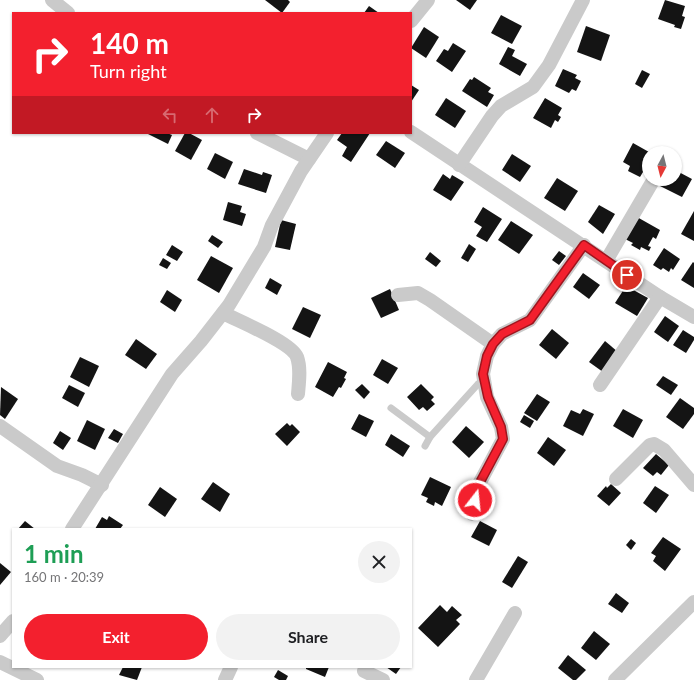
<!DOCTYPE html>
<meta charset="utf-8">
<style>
body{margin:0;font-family:Lato,sans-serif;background:#f2f2f2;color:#202124;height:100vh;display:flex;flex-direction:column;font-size:15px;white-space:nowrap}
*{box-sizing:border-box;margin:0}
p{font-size:13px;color:#757577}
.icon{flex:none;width:22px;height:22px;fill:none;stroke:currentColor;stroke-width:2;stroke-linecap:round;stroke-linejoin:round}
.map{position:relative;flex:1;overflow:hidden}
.drawer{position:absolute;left:12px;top:528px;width:400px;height:140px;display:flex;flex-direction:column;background:#fff;border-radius:0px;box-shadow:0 1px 3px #0004}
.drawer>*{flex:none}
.hud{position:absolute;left:12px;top:12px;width:400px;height:122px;border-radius:0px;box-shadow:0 1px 3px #0004;background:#f3202e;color:#fff;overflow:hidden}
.needle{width:26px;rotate:187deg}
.tools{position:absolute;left:642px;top:146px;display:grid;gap:8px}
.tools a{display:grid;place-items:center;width:40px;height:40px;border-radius:50%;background:#fff;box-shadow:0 1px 3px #0004;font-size:20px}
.pin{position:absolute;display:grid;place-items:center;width:34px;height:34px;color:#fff;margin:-17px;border:2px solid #fff;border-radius:50%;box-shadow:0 1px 4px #0007}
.me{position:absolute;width:44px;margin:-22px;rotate:16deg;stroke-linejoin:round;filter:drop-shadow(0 0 3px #0008)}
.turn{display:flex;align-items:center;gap:14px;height:84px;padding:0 12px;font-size:18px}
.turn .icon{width:52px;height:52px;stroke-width:2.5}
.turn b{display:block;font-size:28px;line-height:34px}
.lanes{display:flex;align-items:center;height:38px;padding:0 12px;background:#0003;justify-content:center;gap:20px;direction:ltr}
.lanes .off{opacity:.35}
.round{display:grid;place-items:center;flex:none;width:42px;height:42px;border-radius:21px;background:#f2f2f2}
.summary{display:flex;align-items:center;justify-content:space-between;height:68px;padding:0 12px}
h1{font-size:24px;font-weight:700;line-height:30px;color:#1e9e55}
.cta{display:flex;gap:8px;margin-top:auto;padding:8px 12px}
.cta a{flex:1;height:46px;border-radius:24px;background:#f3202e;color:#fff;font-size:16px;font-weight:700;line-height:46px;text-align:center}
.cta a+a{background:#f2f2f2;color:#202124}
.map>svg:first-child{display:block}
.building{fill:#141414}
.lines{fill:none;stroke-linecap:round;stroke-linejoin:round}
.service{stroke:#cacaca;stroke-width:7}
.minor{stroke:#cacaca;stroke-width:14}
.route-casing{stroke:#9e151e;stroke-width:10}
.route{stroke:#f3202e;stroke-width:7}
</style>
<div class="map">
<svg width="694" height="680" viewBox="0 0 694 680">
<rect width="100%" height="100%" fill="#fff"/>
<g class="building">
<path d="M265,0H288L290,2L282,13Z"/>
<path d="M456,0H477L470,10Z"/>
<path d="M665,0L685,6L682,16L685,17L681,29L674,27L675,25L658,19Z"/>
<path d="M369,6L379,13H364Z"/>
<path d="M501,15L522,26L512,44L491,33Z"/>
<path d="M586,26L610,35L601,61L577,52Z"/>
<path d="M424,27L439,37L426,58L411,48Z"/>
<path d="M453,43L466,51L452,72L436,61L444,49L448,51Z"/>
<path d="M508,47L515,50L512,56L527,64L520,76L499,64Z"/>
<path d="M563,69L577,75L575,78L581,81L576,91L572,89L569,93L555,86Z"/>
<path d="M642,70L650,74L642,88L635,84Z"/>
<path d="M474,77L491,88L488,92L494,95L487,107L462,91L470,79L472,80Z"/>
<path d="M411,85L419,90L411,102Z"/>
<path d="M446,98L466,111L455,128L435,115Z"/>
<path d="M545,98L562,108L558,115L561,117L558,122L555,120L551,128L533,118Z"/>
<path d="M149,133H167L172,135L168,144L148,134Z"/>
<path d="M185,133H189L202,140L191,160L175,151Z"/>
<path d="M342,133H370L351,162L342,156L347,147L337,140Z"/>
<path d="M386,141L405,153L395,168L376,155Z"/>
<path d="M633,143L649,152V162L640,177L628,171L630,166L623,162Z"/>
<path d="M215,153L233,162L225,179L207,169Z"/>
<path d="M512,154L531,166L520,182L502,170Z"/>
<path d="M244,169L262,175L263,172L272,175L266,193L238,184Z"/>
<path d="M675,170L692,179L682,197L660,186L664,179H675Z"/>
<path d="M443,174L450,179L452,175L464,182L451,201L433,190Z"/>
<path d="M557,178L578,191L565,211L544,198Z"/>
<path d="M228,202L242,206L240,212L246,214L242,226L223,220Z"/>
<path d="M599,205L615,214L603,234L588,222Z"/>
<path d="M483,207L502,219L487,242L476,236L482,227L474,222Z"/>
<path d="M694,211V241L681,234Z"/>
<path d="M637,217L660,230L656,239L653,237L648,246L651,247L649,251L641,247L640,250L631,245L633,243L625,239Z"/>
<path d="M281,220L296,224L290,250L275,247Z"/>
<path d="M511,221L533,235L519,254L498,240Z"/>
<path d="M212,235L223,242L218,248L208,241Z"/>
<path d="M469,244L476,249L468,262L461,258Z"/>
<path d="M172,245L183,252L177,261L166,255Z"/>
<path d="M664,248L680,259L673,270L671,268L669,272L663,268L661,270L653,265Z"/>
<path d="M559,251L566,256L559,265L552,260Z"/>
<path d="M430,252L441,261L436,267L425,259Z"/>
<path d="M211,256L233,268L219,293L197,280Z"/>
<path d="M163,258L171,263L167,269L159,265Z"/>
<path d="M693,262L694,263V288L681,280Z"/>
<path d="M583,273L600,285L589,299L573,287Z"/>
<path d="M270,278L282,285L277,295L265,288Z"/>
<path d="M626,286L648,298L637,316L615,303Z"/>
<path d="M390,289L399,310L381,318L371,298Z"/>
<path d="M167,290L182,300L175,312L160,302Z"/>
<path d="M303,307L321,315L310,338L292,329Z"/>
<path d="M665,316L679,326L668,342L654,332Z"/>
<path d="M552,329L569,343L556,359L539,345Z"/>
<path d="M683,330L694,337V340L686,353L673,345Z"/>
<path d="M136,339L157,354L146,369L125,355Z"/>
<path d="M605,341L618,352L603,372L589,362Z"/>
<path d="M80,357L99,366L89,387L70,377Z"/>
<path d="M382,359L398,368L388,384L373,375Z"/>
<path d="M328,362L347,372L344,378L346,379L341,388L339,387L333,397L315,387Z"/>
<path d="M663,376L678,385L671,395L656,385Z"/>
<path d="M362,384L370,392L364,399L355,390Z"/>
<path d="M421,384L434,397L431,400L435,404L427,411L423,407L419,410L407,397Z"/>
<path d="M69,385L85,393L78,407L62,398Z"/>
<path d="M1,387L18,399L5,419L0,415Z"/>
<path d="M537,394L550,402L537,421L524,413Z"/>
<path d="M680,398L694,408V414L683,429L666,417Z"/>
<path d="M583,409L594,414L583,436L563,426L571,410L580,414Z"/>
<path d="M623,409L643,420L633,438L613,426Z"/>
<path d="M359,414L374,421L366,437L351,429Z"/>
<path d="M524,415L534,421L530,428L520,422Z"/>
<path d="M87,420L105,429L95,450L77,441Z"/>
<path d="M287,423L290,426L292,424L300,432L287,446L275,434Z"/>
<path d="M466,426L484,442L469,458L452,442Z"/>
<path d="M114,429L123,434L118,443L108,438Z"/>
<path d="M60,431L71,438L63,450L53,443Z"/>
<path d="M391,434L410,446L403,457L385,445Z"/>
<path d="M548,437L566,450L554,466L537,453Z"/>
<path d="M656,454L669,465L661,475L657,472L653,476L643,468Z"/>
<path d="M430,477L451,487L442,506L435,502L434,506L426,502L428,498L421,495Z"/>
<path d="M213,482L230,494L220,512L201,499Z"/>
<path d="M611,484L621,493L609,506L597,496L606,486L607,488Z"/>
<path d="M655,486L669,495L656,513L643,503Z"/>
<path d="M160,487L177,499L165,517L148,505Z"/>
<path d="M109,516L123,525L120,529H95L102,517L107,520Z"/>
<path d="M25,521L35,529H18Z"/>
<path d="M480,521L497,530L489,546L471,537Z"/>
<path d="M663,537L681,549L665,571L653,561L656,556L651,553Z"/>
<path d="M631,539L636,543L631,550L626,545Z"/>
<path d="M518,556L528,562L512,588L502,582Z"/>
<path d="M0,563L11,572L0,585Z"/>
<path d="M616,593L629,603L622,613L608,604Z"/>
<path d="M440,605L447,612L452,606L462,615L456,620L460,624L438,647L418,628Z"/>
<path d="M594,631L610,644L596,660L581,648Z"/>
<path d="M568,655L586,670L576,680H573L558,668Z"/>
<path d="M123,667H142L137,680L119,675Z"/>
<path d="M306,667H329L325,677L306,669Z"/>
<path d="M386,667H401L396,674Z"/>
<path d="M278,670L288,676L286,680H279L274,677Z"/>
</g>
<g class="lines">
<g class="service">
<path d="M391,408L430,437"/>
<path d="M425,446L430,437L478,384L484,381"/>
</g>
<g class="minor">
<path d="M52,0L68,13"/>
<path d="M411,21L428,0"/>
<path d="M411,132L660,297L694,317"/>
<path d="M257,133L309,159"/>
<path d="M459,165L492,116L501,106L533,87L549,65L583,0"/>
<path d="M606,261L654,179"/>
<path d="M398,295L418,293L430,300L493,344"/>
<path d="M223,313C238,321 291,342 297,357C301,368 299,382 298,394"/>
<path d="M600,385L660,297"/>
<path d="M0,426L57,466L82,475L102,485"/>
<path d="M616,479L650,445L654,444L664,450L694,485"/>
<path d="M472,514L478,486L503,439L501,427L487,397L483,374L487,356L493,344L502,334L530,320L584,245"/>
<path d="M72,529L172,374L201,341L229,305L264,247L272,225L301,171L327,133"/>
<path d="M0,636L13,621"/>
<path d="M0,662L37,680"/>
<path d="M364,671L383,680"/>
<path d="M225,680L231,667"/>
<path d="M476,680L515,613"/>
<path d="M615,680L694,602"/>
</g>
</g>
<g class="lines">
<g class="route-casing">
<path id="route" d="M475,500L478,486L503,439L501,427L488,397L483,374L487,356L493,344L502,334L530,320L584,245L627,275"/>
</g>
<use href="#route" class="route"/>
</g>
</svg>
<div class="tools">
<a><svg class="needle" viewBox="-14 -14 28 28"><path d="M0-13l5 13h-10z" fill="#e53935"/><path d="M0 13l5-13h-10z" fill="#757577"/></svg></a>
</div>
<div class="pin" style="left:627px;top:275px;background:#d93025"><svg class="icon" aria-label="arrive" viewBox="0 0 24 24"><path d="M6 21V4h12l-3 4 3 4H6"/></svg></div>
<svg class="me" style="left:475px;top:500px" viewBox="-20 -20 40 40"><circle r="17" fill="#f3202e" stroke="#fff" stroke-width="3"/><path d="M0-11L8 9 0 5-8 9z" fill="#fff"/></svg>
<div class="hud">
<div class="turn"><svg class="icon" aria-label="right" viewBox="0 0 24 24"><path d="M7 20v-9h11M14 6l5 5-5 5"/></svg><div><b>140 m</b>Turn right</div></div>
<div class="lanes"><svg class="icon off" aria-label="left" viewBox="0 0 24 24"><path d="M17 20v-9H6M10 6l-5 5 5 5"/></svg><svg class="icon off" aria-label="ahead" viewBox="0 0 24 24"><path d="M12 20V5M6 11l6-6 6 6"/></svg><svg class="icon" aria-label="right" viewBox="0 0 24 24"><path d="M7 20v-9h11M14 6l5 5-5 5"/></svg></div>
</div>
<section class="drawer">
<div class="summary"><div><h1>1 min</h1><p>160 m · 20:39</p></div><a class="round"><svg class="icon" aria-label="close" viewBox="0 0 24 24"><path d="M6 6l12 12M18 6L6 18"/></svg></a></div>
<div class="cta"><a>Exit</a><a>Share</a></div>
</section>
</div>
